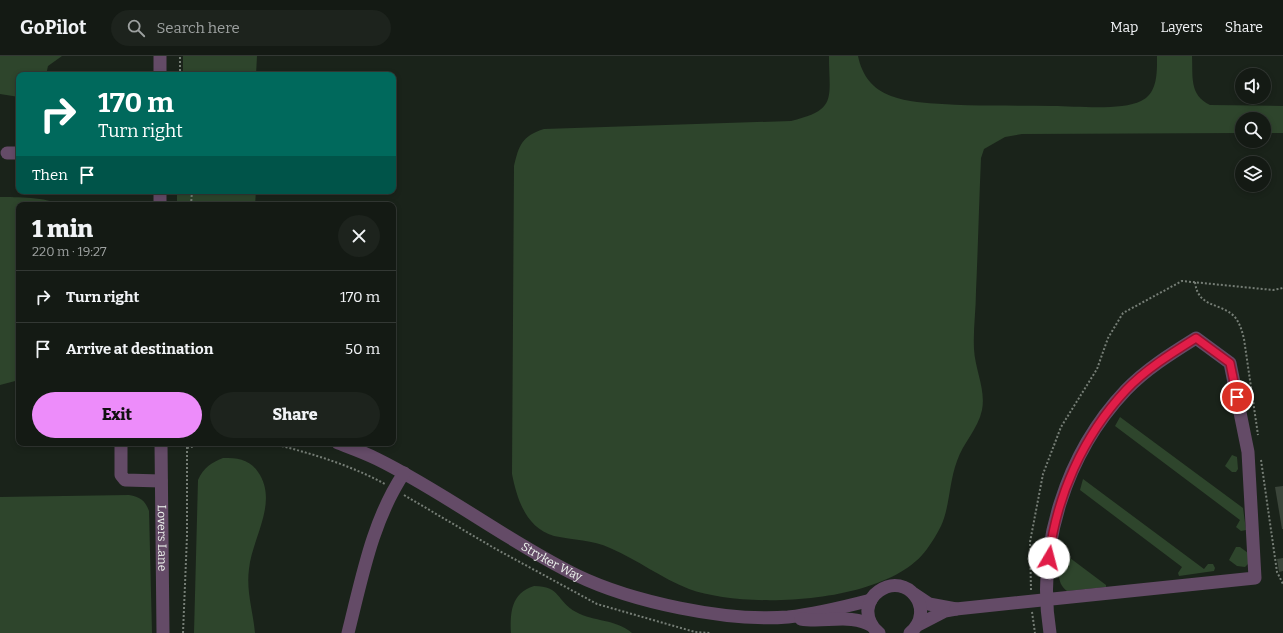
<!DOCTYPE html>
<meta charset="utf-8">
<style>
body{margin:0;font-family:Bitter,serif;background:#1d231d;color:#f1f3f6;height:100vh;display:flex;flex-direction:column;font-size:15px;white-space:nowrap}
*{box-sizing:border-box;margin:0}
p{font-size:13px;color:#9da1a0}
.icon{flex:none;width:22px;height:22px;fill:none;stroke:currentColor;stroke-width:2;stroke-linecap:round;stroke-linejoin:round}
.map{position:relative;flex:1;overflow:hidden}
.sheet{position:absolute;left:16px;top:146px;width:380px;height:244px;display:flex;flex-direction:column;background:#141a14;border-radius:8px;box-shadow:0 2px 6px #0003,0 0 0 1px #333834}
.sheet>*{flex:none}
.hud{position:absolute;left:16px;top:16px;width:380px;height:122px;border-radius:8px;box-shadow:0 2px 6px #0003,0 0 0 1px #333834;background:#00695c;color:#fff;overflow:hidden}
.controls{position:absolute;left:1235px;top:12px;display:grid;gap:8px}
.controls a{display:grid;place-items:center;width:36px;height:36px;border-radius:50%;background:#141a14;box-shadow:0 2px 6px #0003,0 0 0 1px #333834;font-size:20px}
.pin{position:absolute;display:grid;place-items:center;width:34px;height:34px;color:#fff;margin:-17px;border:2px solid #fff;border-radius:50%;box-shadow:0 1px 4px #0007}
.me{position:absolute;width:44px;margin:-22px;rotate:8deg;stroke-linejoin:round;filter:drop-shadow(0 0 3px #0008)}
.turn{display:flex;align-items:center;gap:14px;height:84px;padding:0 16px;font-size:18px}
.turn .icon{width:52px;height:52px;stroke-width:2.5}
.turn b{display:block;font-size:28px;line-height:34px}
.then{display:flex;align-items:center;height:38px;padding:0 16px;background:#0003;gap:8px;font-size:15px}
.round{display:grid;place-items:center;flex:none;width:42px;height:42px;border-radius:21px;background:#1d231d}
.summary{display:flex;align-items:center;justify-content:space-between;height:68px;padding:0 16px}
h1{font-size:24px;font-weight:800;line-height:30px}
.button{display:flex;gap:8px;margin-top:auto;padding:8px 16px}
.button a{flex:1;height:46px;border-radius:24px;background:#ed8cfa;color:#111;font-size:16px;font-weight:800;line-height:46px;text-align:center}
.button a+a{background:#1d231d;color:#f1f3f6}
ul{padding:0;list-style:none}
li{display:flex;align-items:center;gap:12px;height:52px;padding:0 16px;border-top:1px solid #333834}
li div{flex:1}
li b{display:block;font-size:15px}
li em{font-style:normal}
header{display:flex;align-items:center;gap:24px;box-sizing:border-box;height:56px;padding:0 20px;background:#141a14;border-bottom:1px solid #333834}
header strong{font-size:19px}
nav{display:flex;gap:22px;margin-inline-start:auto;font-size:14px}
.search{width:280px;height:36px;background:#1d231d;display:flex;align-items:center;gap:10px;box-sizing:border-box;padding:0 14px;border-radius:22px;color:#9da1a0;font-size:15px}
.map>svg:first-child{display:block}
.green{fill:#2e452c}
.building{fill:#3b453a}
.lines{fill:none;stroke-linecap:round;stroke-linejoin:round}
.path{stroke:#767e76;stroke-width:2;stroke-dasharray:2 2;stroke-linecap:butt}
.minor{stroke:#644b67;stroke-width:13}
.route-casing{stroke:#92132f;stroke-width:10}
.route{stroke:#e11d48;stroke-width:7}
.labels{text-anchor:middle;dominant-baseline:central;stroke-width:3.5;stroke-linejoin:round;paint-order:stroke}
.street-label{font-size:12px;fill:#eff5ef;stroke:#080b07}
</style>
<header>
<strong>GoPilot</strong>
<div class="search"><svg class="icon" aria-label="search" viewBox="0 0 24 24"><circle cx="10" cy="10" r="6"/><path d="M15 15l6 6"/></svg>Search here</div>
<nav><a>Map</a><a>Layers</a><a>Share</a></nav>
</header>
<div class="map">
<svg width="1283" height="577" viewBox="0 0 1283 577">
<rect width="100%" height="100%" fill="#1a231a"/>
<g class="green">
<path d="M0,0H62L48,10L46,19H19V41L0,38Z"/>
<path d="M183,0H257L256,19H183Z"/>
<path d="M829,0H858C862,19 872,33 891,40C899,43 908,45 917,46C962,51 1008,49 1053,50C1076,50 1121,55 1141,45C1158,37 1157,16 1157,0H1192C1193,20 1189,39 1210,49L1283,50V77H1264V63H1242V77L1022,78L1005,81L984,93L981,102C979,147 978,191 976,235C976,254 973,274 974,293C975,314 986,333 982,354C978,373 963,387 957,405C949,426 950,450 941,470C937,478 932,486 927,493C888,548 747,554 689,533C661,522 638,504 610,492C593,484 573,484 554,480C526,472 517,443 512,418L514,110C519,89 522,80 544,73L791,65C838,54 829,42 829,0Z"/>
<path d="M177,135H256L255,149H177Z"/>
<path d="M0,141C17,141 46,141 61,149H19V324L0,329Z"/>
<path d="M1120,361L1243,452L1246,474L1241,475L1236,471L1240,464L1115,370Z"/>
<path d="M1232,399L1237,401L1238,413L1236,416H1232L1225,410Z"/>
<path d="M223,402C238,402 249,403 258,416C279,446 252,482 249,513C246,535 253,555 255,577H194L198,424C204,411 211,407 223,402Z"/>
<path d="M1083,423L1204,513L1208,508H1213L1215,512L1214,515L1179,520L1178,517L1182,511L1080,434Z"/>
<path d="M129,439C140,441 145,444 149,455L152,577H0V441Z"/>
<path d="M1236,491H1240L1248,497L1249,507L1245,511L1237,510L1229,504Z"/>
<path d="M1062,496L1106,529V531L1067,535C1056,528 1057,508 1062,496Z"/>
<path d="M534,530C561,530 556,545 576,556C594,566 616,563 632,577H511C510,557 511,537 534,530Z"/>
</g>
<g class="building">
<path d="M1283,430V473H1282L1275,431Z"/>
<path d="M1283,502V515L1279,516L1277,503Z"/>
</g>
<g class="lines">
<g class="path">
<path d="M180,19V0"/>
<path d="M191,149L192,135"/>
<path d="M1195,226C1198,252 1219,246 1234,260C1240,267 1242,275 1244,283L1258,379"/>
<path d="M270,387C310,397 348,408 385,428"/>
<path d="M187,392L207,387"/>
<path d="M1261,404L1277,516L1283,528"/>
<path d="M404,439L494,492L597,548L695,576L711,577"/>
<path d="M1031,534L1030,486L1043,418L1061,371L1097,313L1108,282L1123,257L1182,225L1273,234L1283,232"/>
<path d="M1032,556L1035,577"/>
<path d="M183,577L187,480V387"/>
</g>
<g class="minor">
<path d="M160,0V19"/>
<path d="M7,97H19"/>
<path d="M160,135V149"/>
<path d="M121,387V419L125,424L161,425"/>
<path id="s1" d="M161,387L163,577"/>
<path id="s2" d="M338,387C351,392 365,397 377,403C446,437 507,485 576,519C632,546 726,566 788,561C816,558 844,551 871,544"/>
<path d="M914,538L929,548L956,553L945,555L918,569"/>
<path d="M956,553L1255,522L1248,396L1230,307L1196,282C1172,297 1146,313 1126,334C1066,397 1036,491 1050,577"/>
<path d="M801,563C823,567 853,557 872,570"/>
<path d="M348,577C362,522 372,465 404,417"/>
<path d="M879,577C872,572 867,562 868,553C869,546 873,539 879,535C907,515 937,554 910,577"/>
</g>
</g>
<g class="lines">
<g class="route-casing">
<path id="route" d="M1049,502C1056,441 1083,380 1126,334C1146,313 1172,297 1196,282L1230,307L1237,341"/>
</g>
<use href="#route" class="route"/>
</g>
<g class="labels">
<g class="street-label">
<text stroke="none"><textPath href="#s1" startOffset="95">Lovers Lane</textPath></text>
<text stroke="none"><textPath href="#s2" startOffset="245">Stryker Way</textPath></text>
</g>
</g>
</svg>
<div class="controls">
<a><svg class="icon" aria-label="sound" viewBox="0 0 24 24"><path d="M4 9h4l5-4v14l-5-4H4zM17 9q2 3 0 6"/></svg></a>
<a><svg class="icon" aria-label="search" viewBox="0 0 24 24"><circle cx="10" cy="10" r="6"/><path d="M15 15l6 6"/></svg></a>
<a><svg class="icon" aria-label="layers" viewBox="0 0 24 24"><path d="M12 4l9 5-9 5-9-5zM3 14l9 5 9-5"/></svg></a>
</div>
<div class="pin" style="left:1237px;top:341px;background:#d93025"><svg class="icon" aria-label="arrive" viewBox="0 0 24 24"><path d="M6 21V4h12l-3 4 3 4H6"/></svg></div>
<svg class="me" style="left:1049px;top:502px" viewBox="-20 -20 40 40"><circle r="19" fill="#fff"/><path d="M0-13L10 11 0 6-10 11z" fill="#e11d48"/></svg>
<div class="hud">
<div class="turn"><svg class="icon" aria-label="right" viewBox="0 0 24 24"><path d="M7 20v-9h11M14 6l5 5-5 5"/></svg><div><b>170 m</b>Turn right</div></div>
<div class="then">Then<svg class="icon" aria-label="arrive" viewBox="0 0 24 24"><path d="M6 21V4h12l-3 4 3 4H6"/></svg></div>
</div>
<section class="sheet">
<div class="summary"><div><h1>1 min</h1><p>220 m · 19:27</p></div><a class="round"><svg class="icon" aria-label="close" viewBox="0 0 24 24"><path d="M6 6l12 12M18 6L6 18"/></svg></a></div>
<ul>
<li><svg class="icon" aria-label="right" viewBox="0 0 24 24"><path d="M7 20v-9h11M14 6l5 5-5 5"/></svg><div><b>Turn right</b></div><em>170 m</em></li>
<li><svg class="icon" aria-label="arrive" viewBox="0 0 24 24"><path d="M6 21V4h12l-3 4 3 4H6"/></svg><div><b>Arrive at destination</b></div><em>50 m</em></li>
</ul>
<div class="button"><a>Exit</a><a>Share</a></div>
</section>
</div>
